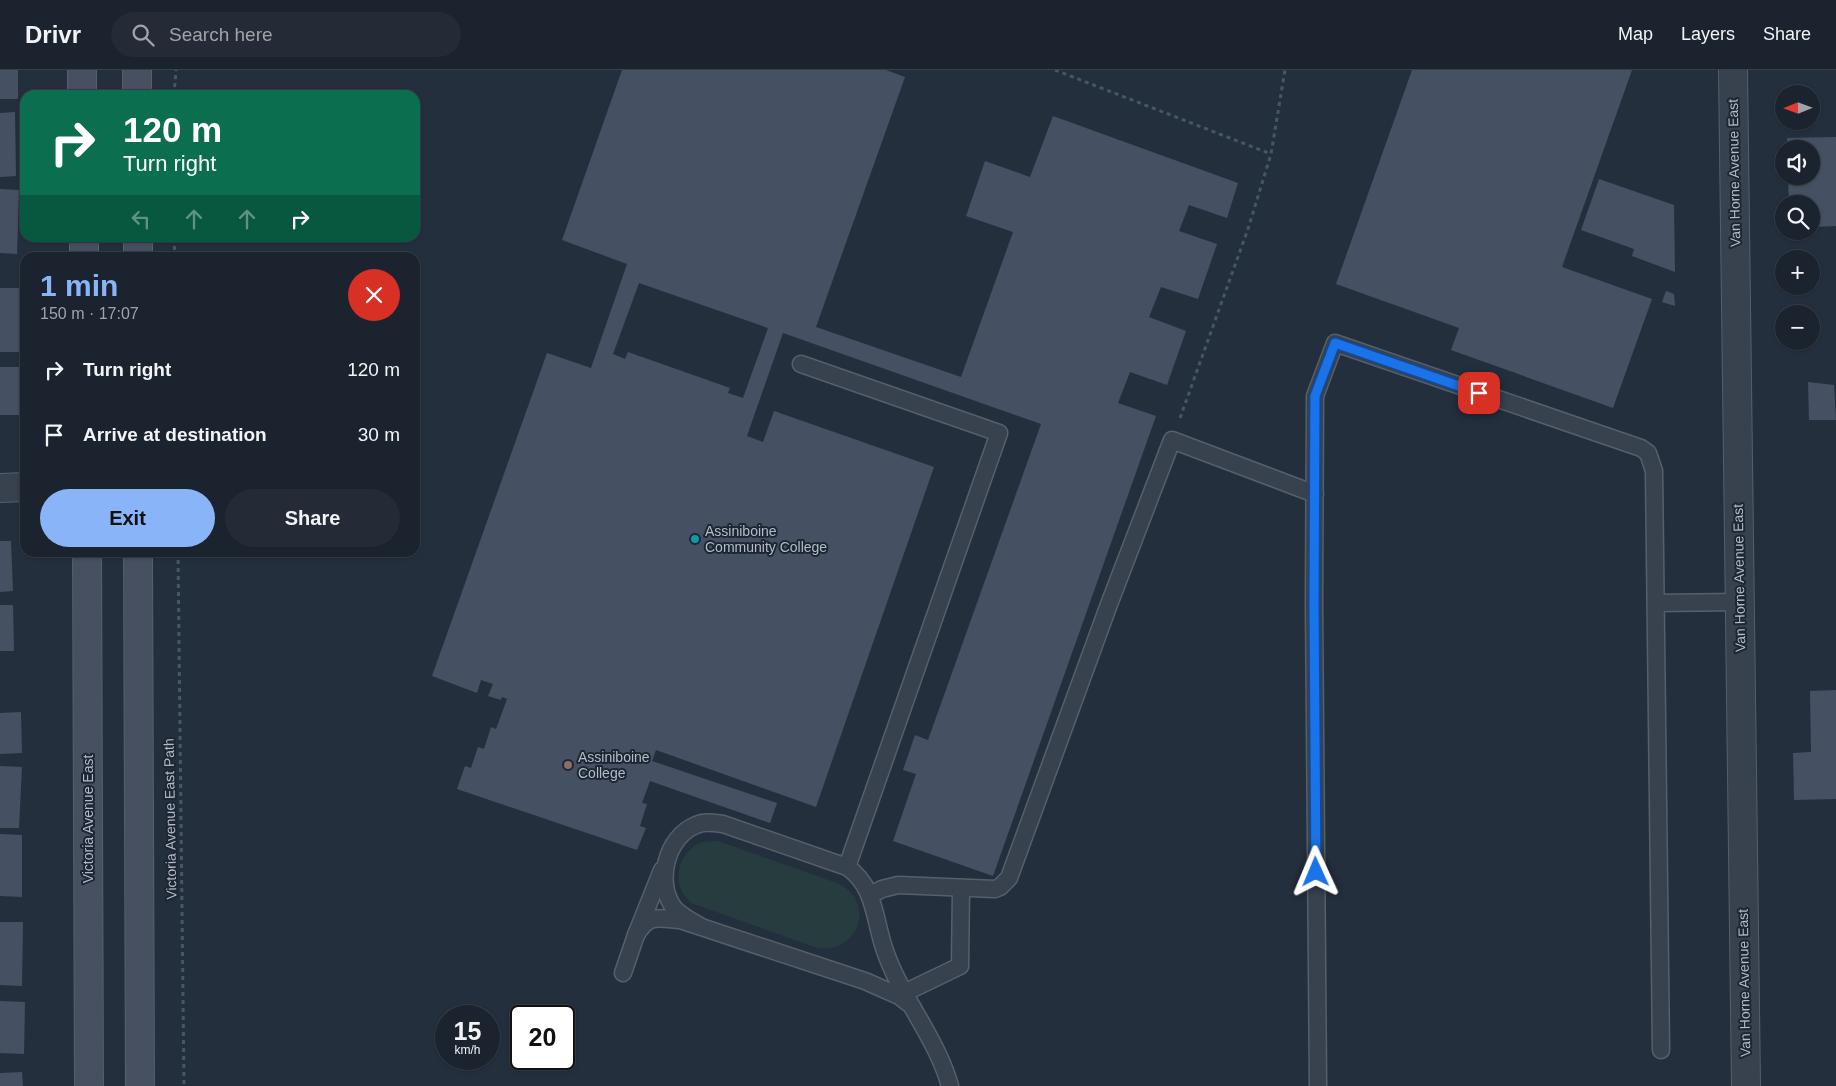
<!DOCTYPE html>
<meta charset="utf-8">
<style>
body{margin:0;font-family:Arial,sans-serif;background:#242b36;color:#f1f3f6;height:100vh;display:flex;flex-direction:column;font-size:19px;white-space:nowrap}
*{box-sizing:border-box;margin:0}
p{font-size:16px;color:#a0a4aa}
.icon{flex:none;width:28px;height:28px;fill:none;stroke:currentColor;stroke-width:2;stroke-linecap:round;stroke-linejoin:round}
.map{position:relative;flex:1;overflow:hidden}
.sheet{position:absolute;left:20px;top:182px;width:400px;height:305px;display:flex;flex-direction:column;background:#1b232e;border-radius:15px;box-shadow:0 1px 4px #0004,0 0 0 1px #39404a}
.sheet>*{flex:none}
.banner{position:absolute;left:20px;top:20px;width:400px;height:152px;border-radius:15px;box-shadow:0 1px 4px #0004,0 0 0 1px #39404a;background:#0b6e4f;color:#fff;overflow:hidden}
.needle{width:32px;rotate:269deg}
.buttons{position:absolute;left:1775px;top:15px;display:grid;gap:10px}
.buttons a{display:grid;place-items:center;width:45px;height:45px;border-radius:50%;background:#1b232e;box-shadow:0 1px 4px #0004,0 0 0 1px #39404a;font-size:25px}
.speed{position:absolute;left:435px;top:935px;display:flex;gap:10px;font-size:25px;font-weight:700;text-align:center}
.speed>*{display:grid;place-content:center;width:65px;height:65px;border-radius:50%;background:#1b232e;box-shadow:0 1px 4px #0004,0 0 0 1px #39404a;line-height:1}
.speed small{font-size:12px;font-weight:400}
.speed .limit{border:2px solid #111;border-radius:8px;background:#fff;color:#111}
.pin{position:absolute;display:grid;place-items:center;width:42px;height:42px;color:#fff;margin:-21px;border-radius:10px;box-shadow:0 2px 8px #0006}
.me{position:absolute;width:55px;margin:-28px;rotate:359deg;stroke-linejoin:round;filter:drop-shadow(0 0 4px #0008)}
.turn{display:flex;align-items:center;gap:18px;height:105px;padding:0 20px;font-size:22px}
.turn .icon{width:65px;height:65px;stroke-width:2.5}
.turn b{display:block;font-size:35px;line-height:42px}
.lanes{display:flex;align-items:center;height:48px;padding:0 20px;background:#0003;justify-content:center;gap:25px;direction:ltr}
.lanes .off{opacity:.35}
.round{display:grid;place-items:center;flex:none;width:52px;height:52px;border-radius:26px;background:#242b36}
.head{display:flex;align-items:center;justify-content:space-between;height:85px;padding:0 20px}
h1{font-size:30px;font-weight:600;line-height:38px;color:#8ab4f8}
.action{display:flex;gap:10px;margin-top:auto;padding:10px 20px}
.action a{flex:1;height:58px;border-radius:30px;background:#8ab4f8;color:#111;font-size:20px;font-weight:600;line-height:58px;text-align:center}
.action a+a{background:#242b36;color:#f1f3f6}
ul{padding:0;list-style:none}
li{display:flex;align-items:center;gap:15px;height:65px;padding:0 20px}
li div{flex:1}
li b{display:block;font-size:19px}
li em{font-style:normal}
header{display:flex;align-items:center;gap:30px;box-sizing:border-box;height:70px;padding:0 25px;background:#1b232e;border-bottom:1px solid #39404a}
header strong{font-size:24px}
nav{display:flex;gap:28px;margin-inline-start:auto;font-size:18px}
.search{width:350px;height:45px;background:#242b36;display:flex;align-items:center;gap:12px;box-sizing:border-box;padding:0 18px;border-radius:28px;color:#a0a4aa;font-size:19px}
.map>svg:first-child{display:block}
.green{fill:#263c3f}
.building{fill:#455162;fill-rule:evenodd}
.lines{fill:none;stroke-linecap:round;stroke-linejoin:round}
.service-casing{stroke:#565f6c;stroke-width:19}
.minor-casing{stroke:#565f6c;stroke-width:30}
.secondary-casing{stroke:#565f6c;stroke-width:30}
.path{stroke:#44595c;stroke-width:3;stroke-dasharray:4 4;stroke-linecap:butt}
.service{stroke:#38414e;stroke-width:16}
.minor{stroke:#38414e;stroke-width:28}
.secondary{stroke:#465061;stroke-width:28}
.route-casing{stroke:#114b97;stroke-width:12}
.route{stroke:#1a73e8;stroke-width:9}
.culture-dot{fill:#0f9aa8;stroke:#1d2633;stroke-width:2}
.education-dot{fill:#8d6e63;stroke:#1d2633;stroke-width:2}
.labels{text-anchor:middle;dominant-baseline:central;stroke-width:4;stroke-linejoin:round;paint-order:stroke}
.street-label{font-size:14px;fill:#b4bcc9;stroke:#1d2633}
.poi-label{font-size:14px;fill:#b4bcc9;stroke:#1d2633;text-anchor:start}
</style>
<header>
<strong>Drivr</strong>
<div class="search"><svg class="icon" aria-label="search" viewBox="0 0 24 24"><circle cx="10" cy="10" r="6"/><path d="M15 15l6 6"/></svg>Search here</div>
<nav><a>Map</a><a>Layers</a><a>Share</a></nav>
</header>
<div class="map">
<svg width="1836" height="1016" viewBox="0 0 1836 1016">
<rect width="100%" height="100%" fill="#242f3e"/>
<path class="green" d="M718,771L837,813C841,815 847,818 850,822C873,846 851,884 817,878L691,833C687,828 682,823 680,817C674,800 685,777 703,772C707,771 713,771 718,771Z"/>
<g class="building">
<rect x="0" y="0" width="18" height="29"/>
<path d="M622,0H886L905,7L816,257L961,307L1013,162L966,146L985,91L1030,107L1053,46L1238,113L1227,148L1189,135L1179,161L1217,174L1198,229L1161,217L1149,247L1186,261L1167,315L1130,302L1118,333L1156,346L993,806L893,771L916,704L903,700L915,665L928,670L1041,354L783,263L747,366L763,372L774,341L934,397L816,737L656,680L652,691L777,733L770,753L650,711L642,733L647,734L640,756L646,758L637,780L457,719L465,696L471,698L478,677L484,679L491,657L496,659L507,629L502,627L501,630L488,626L493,614L481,610L477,623L432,606L547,283L591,298L627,194L562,170ZM639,213L768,258L743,328L728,323L730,318L628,282L625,289L613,284Z"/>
<path d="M1412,0H1632L1562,197L1652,229L1613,338L1451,280L1459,258L1336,214Z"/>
<path d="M15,42L16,106L0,107V43Z"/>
<path d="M1836,67V156L1811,157V134H1789L1788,106H1811V79H1787V68Z"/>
<path d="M1599,109L1674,135L1675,202L1632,186L1634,179L1581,160Z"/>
<path d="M0,119L19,120L17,184L0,183Z"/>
<path d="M0,218H20L21,282H0Z"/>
<path d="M1666,221L1674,224L1675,236L1662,232Z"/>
<path d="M0,297H24L23,345H0Z"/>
<path d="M1808,312L1834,315L1836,350H1809Z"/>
<path d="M0,471H11L13,521L0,522Z"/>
<path d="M0,535H13L14,581H0Z"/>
<path d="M1836,620V729L1794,730L1793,683L1811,682L1810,621Z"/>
<path d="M21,642L22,683L0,684V643Z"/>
<path d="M0,696L22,697L19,758H0Z"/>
<path d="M0,764L22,765V827L0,826Z"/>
<path d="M0,852H23L22,916L0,915Z"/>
<path d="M0,931L25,932L24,984L0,983Z"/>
<path d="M22,1002L23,1016H0V1003Z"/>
</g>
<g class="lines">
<g class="service-casing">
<g id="service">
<path d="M801,294L999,363L847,797"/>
<path d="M1656,533L1739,532"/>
<path d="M870,825L882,819L898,815L995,819L1000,817L1009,808L1108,537L1172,370L1315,424"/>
<path d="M700,856C691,851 681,846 674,838C655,813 666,767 696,755C705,751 714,753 723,754L847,797C875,816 874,848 884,878C900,927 936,966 950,1016"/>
<path d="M636,865C649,844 656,848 680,850L865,911L899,926L908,933"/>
<path d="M623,903L636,865L662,800"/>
<path d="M894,923L898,925L904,923L960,896L961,818"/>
<path d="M1318,1016L1314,535L1315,326L1335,273L1641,378L1648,383L1654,401L1661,980"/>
</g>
</g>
<g class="minor-casing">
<g id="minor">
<path d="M1733,0L1746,1016"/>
<path d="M0,418L25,417"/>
</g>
</g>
<g class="secondary-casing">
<g id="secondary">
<path d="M82,0V25"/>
<path d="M137,0V25"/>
<path d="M84,168V188"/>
<path d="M138,168V188"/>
<path d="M87,482L89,1016"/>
<path d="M138,482L140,1016"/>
</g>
</g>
<g class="path">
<path d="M1055,0L1271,84"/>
<path d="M174,25L176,0"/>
<path d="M174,168L175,188"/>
<path d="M1180,348L1248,159L1271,84L1285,0"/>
<path d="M178,482L184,1016"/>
</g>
<use href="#service" class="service"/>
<use href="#minor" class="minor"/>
<use href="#secondary" class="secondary"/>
</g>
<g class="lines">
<g class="route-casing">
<path id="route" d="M1316,802L1314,535L1315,326L1335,273L1479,323"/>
</g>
<use href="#route" class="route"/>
</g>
<circle class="culture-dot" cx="695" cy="469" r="5"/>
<circle class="education-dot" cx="568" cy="695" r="5"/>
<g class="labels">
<g class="street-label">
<text transform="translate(1734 103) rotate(-91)">Van Horne Avenue East</text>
<text transform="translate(1739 508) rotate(-91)">Van Horne Avenue East</text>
<text transform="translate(88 749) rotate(-90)">Victoria Avenue East</text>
<text transform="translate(170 749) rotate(-91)">Victoria Avenue East Path</text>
<text transform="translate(1744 913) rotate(-91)">Van Horne Avenue East</text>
</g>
<g class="poi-label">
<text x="705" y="461">Assiniboine<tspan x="705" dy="16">Community College</tspan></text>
<text x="578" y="687">Assiniboine<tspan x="578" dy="16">College</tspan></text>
</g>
</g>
</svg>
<div class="buttons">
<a><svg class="needle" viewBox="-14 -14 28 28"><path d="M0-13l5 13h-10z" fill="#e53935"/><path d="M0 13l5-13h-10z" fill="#a0a4aa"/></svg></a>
<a><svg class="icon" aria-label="sound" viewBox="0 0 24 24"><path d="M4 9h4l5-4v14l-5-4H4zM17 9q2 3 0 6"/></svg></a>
<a><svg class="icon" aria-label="search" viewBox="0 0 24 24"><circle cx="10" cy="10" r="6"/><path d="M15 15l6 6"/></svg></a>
<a>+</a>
<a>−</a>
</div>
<div class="speed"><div>15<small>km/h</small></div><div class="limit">20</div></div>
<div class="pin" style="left:1479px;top:323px;background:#d93025"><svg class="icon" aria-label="arrive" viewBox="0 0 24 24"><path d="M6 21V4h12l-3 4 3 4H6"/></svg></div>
<svg class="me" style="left:1316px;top:802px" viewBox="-20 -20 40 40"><path d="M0-17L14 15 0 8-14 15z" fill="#1a73e8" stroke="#fff" stroke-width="4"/></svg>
<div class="banner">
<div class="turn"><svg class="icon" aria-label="right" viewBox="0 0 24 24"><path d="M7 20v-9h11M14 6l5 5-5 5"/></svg><div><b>120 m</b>Turn right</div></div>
<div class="lanes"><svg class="icon off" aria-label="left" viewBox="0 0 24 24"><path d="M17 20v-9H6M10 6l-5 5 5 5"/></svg><svg class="icon off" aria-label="ahead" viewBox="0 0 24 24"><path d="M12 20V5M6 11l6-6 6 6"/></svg><svg class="icon off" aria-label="ahead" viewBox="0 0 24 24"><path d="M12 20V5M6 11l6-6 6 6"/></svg><svg class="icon" aria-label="right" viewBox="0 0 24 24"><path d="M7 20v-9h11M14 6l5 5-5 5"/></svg></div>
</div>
<section class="sheet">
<div class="head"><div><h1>1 min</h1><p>150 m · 17:07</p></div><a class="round" style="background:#d93025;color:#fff"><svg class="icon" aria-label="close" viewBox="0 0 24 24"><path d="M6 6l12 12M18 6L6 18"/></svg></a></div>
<ul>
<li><svg class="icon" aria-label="right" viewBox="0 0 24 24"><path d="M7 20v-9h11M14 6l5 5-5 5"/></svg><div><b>Turn right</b></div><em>120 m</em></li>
<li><svg class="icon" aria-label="arrive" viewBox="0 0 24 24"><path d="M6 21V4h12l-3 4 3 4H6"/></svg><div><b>Arrive at destination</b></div><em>30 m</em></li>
</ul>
<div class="action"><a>Exit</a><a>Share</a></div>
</section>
</div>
